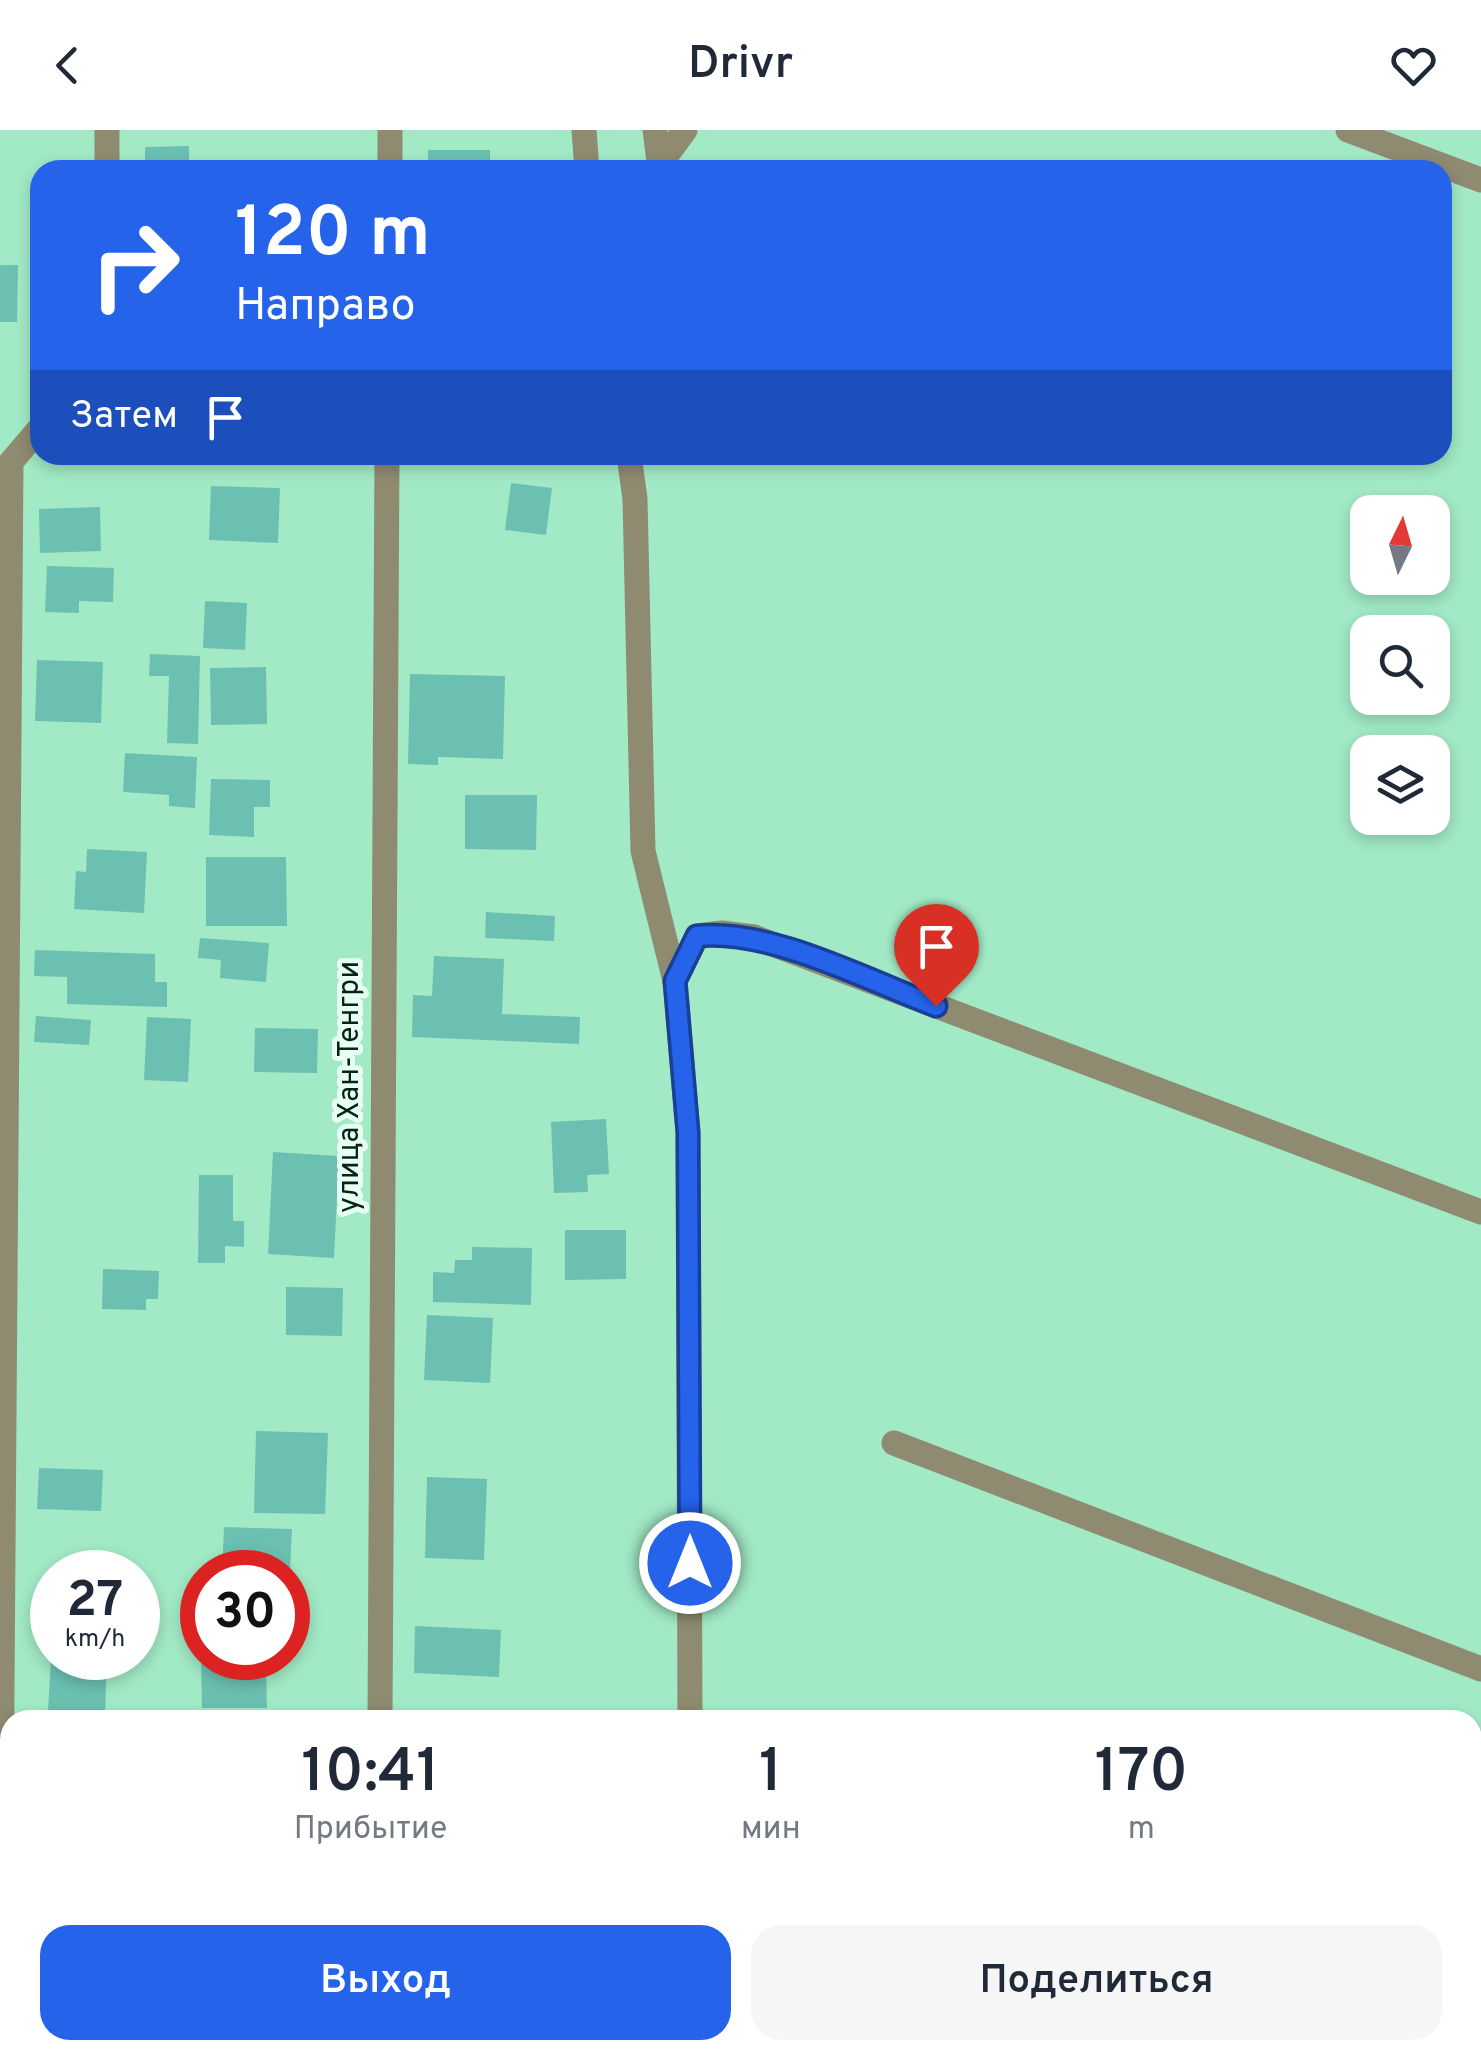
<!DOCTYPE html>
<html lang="ru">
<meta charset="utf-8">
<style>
body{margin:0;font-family:Overpass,sans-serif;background:#f6f6f7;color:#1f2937;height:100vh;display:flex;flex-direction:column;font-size:38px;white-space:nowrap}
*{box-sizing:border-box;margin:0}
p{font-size:32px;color:#747a83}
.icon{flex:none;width:55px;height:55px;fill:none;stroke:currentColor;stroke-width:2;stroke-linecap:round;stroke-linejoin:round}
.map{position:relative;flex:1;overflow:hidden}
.details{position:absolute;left:0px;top:1580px;width:1482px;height:350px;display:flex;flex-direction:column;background:#fff;border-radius:30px 30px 0 0;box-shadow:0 5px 15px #0003}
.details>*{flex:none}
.hud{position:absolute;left:30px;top:30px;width:1422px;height:305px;border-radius:30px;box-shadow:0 5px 15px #0003;background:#2563eb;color:#fff;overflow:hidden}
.needle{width:65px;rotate:5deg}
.controls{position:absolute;left:1350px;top:365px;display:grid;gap:20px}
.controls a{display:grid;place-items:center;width:100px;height:100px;border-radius:20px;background:#fff;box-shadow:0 5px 15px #0003;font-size:50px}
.speed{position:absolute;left:30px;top:1420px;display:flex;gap:20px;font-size:50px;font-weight:700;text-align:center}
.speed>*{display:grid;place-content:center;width:130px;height:130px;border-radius:50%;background:#fff;box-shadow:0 5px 15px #0003;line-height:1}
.speed small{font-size:25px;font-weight:400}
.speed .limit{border:15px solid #d22;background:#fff;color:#111}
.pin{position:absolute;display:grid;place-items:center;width:85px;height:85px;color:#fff;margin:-102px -42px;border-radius:50% 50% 50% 0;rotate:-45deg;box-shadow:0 0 10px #0007}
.pin .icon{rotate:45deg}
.me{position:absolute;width:110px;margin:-55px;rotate:0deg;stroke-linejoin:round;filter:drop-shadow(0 0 8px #0008)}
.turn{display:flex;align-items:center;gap:35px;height:210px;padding:0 40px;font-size:45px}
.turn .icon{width:130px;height:130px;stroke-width:2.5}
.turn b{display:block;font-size:70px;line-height:85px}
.then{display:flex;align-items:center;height:95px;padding:0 40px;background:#0003;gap:20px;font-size:38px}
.eta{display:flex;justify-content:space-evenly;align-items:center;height:170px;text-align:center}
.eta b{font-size:60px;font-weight:600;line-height:70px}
.cta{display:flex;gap:20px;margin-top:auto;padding:20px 40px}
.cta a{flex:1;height:115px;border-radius:30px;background:#2563eb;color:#fff;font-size:40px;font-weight:600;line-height:115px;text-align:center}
.cta a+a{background:#f6f6f7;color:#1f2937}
header{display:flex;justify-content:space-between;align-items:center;height:130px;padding:0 40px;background:#fff;font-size:45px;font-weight:600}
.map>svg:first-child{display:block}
.building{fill:#6bc0b2}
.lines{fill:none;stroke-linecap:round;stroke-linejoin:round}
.minor{stroke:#8e8b70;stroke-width:25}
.route-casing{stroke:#184099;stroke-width:25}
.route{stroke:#2563eb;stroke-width:18}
.labels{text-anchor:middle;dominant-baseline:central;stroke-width:10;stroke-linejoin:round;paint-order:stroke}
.street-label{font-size:30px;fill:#052317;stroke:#e9fef3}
</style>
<header><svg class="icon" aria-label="back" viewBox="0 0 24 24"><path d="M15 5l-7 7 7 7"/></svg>Drivr<svg class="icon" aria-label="heart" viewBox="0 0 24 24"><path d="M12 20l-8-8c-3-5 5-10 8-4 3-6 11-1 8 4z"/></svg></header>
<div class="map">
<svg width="1481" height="1930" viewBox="0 0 1481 1930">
<rect width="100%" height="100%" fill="#a2eac6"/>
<g class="building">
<path d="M189,16V40H145V17Z"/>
<rect x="428" y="20" width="62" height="20"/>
<path d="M0,135H18L17,192H0Z"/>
<path d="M511,353L552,358L546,405L505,400Z"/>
<path d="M211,356L280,358L278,413L209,410Z"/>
<path d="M100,377L101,421L40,423L39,379Z"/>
<path d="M47,436L114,438L113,472L79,471V483L45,482Z"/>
<path d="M205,471L247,473L245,520L203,518Z"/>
<path d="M150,524L200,526L198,614L167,613L169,546H149Z"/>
<path d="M37,530L103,532L101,593L35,591Z"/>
<path d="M266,537L267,594L211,595L210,538Z"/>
<path d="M410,544L505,546L503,629L438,627V635L408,634Z"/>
<path d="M125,623L197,627L195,678L169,676V665L123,662Z"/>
<path d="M211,649L270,650V677H254V707L209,705Z"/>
<path d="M465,665H537L536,720L465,719Z"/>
<path d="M87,719L147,722L144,783L74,779L76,741L86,742Z"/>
<path d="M206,727H286L287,796H206Z"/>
<path d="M486,782L555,786L554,811L485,808Z"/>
<path d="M200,808L269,813L266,852L220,848L221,830L198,828Z"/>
<path d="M35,820L155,824V852H167V877L67,874V847L34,846Z"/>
<path d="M434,826L504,829L502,884L580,887L579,914L412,907L413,865L432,866Z"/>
<path d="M36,886L91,890L89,915L34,912Z"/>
<path d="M147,887L191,889L188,952L144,950Z"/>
<path d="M255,898L318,899L317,943L254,942Z"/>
<path d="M606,989L609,1044L587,1045L588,1062L554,1063L551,992Z"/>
<path d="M273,1022L339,1026L334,1128L268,1124Z"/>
<path d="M199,1045H233V1091H244V1117L225,1116V1133H198Z"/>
<path d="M565,1100H626V1149L565,1150Z"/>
<path d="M472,1117L532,1118L531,1175L433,1172V1142L454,1143L455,1130H472Z"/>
<path d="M103,1139L159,1141L158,1169H146V1180L102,1179Z"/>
<path d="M286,1157L343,1158L342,1206L286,1205Z"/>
<path d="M427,1185L493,1188L490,1253L424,1250Z"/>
<path d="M256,1301L328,1303L325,1384L254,1383Z"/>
<path d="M39,1338L103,1340L101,1381L37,1379Z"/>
<path d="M427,1347L487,1349L484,1430L425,1428Z"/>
<path d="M224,1397L292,1399L290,1442H222Z"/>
<path d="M193,1445H202V1488H191Z"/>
<rect x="288" y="1475" width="18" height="28"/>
<path d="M415,1496L501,1500L499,1547L414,1543Z"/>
<path d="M51,1528H107L105,1584L48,1581Z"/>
<path d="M201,1528H278V1539H266L267,1578H202Z"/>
<path d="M35,1920L63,1922V1930H35Z"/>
<rect x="113" y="1920" width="62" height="10"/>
</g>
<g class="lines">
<g class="minor">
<path d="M107,0V40"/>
<path d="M584,0L587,40"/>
<path d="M655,0L660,40"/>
<path d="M1348,0L1481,50"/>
<path d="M660,34L685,0"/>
<path d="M390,40V0"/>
<path d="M629,325L635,369L643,721L675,851"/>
<path d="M894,1313L1481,1539"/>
<path d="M380,1590L387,325"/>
<path d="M690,1590L688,1003L675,851L697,806L722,803L754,807L1481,1082"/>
<path d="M0,1830L11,332L40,298"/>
<path d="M1351,1920L1377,1930"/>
<path d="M379,1930V1920"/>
<path d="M685,1930V1920"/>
</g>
</g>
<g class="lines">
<g class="route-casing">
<path id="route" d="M690,1433L688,1002L675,851L697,806C769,798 867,850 936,876"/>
</g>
<use href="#route" class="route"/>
</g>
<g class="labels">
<g class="street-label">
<text transform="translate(350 957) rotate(-90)">улица Хан-Тенгри</text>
</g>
</g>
</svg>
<div class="controls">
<a><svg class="needle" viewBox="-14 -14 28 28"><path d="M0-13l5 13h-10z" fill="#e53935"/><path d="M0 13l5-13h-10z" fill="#747a83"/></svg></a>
<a><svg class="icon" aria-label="search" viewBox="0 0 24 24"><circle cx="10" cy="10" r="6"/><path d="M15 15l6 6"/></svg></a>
<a><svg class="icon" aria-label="layers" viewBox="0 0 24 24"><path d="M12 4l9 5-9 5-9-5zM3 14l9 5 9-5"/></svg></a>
</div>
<div class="speed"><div>27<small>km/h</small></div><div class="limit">30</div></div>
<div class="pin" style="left:936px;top:876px;background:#d93025"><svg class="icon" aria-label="arrive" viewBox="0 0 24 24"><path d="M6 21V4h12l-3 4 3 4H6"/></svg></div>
<svg class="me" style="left:690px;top:1433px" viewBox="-20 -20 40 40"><circle r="17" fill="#2563eb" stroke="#fff" stroke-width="3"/><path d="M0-11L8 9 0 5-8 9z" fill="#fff"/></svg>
<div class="hud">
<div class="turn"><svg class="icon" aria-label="right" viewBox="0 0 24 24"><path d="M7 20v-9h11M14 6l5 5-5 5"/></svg><div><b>120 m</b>Направо</div></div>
<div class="then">Затем<svg class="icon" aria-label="arrive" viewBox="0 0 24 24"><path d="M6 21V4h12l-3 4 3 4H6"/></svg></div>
</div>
<section class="details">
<div class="eta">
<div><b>10:41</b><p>Прибытие</p></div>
<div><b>1</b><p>мин</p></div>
<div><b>170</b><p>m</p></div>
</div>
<div class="cta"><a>Выход</a><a>Поделиться</a></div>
</section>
</div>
